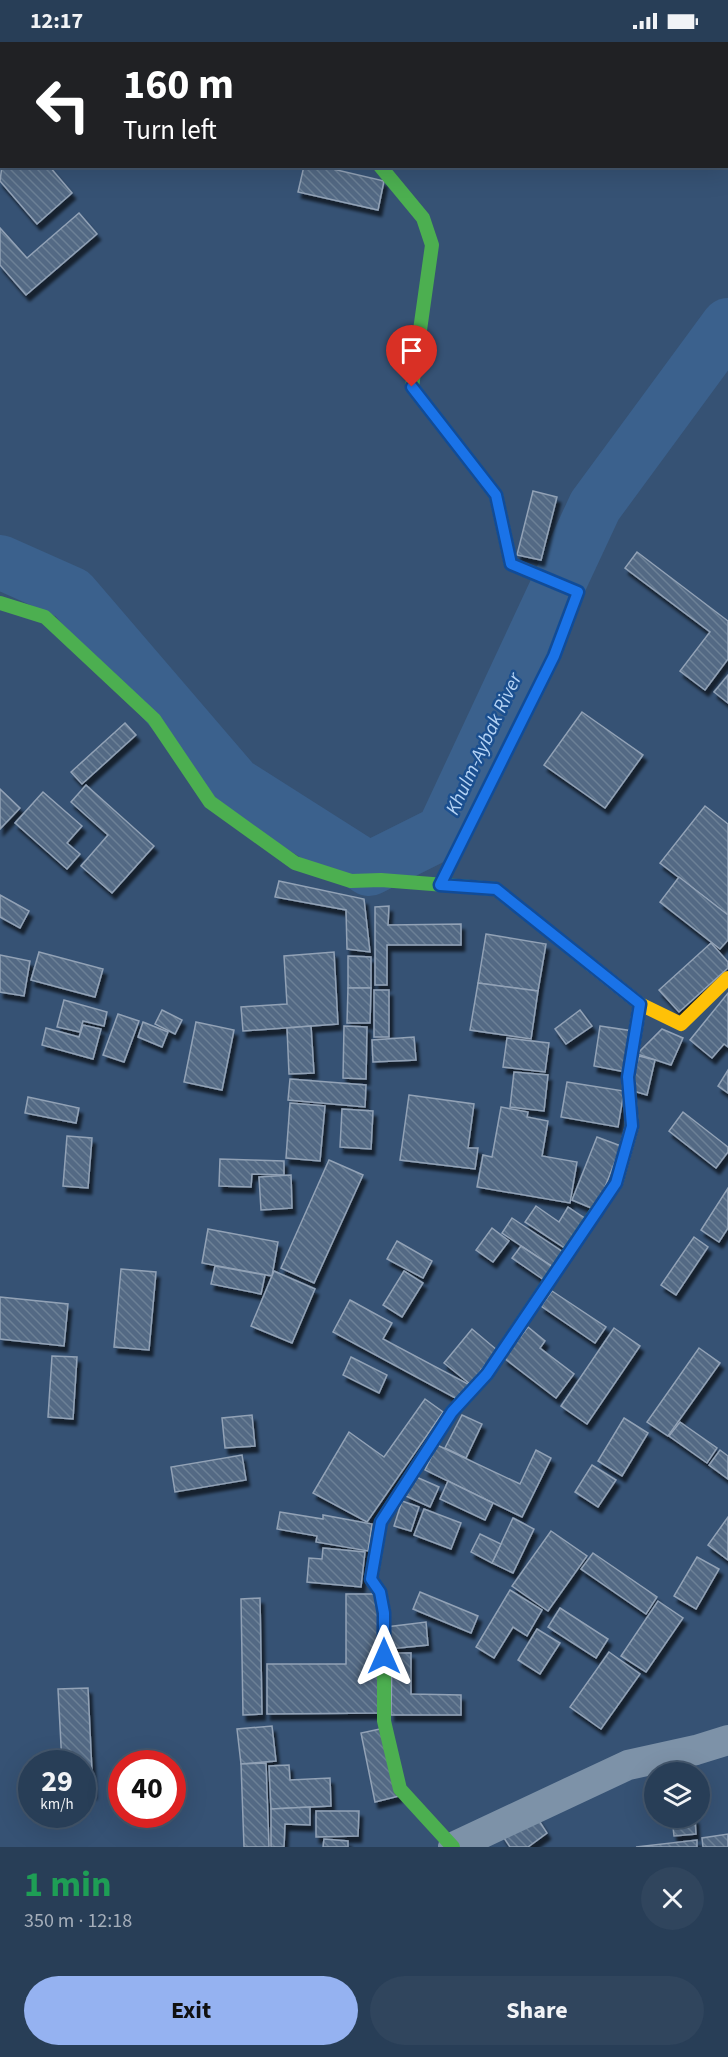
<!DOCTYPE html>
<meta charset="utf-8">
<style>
body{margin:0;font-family:"Source Sans 3",sans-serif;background:#30455d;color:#f1f3f6;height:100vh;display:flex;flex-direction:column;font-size:22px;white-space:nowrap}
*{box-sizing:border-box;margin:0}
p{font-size:20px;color:#a5aeba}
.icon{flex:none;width:33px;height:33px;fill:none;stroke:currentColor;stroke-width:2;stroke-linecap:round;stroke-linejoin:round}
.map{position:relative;height:1805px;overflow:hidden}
.details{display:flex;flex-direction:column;background:#283e57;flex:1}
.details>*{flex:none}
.top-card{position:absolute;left:0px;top:0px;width:729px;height:126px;box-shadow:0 6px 24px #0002,0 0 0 2px #44576d;background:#202124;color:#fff;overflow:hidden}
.buttons{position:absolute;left:644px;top:1720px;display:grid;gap:12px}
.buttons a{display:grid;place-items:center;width:66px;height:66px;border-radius:50%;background:#283e57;box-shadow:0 6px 24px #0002,0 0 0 2px #44576d;font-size:30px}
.speed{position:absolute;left:18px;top:1708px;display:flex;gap:12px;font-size:30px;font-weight:700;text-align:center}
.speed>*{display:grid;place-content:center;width:78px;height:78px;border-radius:50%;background:#283e57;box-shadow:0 6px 24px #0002,0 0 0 2px #44576d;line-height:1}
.speed small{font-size:15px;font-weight:400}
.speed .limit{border:9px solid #d22;background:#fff;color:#111}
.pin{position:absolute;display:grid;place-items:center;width:51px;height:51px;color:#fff;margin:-62px -26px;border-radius:50% 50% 50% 0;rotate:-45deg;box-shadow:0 0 6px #0007}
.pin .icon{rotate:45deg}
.me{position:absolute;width:66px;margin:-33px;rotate:0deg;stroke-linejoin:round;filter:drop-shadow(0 0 4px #0008)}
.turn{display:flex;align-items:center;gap:21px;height:126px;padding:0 24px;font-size:27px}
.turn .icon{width:78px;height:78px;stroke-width:2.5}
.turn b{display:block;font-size:42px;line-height:51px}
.round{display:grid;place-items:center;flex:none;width:63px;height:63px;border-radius:32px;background:#30455d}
.summary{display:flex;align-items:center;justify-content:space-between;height:102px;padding:0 24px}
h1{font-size:36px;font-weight:700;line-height:45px;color:#1e9e55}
.primary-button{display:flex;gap:12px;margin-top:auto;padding:12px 24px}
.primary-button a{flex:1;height:69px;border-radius:36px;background:#95b2f1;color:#111;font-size:24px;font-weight:700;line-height:69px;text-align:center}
.primary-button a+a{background:#30455d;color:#f1f3f6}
.status{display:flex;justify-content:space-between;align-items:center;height:42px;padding:0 30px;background:#283e57;direction:ltr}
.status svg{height:16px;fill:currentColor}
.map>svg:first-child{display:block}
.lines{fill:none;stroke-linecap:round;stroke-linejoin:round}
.river{stroke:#3b618d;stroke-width:54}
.building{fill:url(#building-back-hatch);stroke:#92a2b6;stroke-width:1.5;filter:url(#shadow)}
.street{stroke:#7d92a8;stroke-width:30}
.fast{stroke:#4caf50;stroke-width:14}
.slow{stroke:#ffc107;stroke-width:14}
.route-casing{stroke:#114b97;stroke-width:15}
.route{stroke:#1a73e8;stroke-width:10}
.labels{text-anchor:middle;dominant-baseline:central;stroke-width:5;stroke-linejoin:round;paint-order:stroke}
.water-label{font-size:20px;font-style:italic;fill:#b5d3f5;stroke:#1b4f8f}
</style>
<div class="status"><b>12:17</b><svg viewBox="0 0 49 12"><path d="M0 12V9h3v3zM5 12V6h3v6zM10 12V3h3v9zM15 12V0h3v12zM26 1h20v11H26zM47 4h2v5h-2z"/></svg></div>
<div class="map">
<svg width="728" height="1805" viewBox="0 0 728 1805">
<defs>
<pattern id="building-back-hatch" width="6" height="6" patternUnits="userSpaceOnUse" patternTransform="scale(1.5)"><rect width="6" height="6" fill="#526984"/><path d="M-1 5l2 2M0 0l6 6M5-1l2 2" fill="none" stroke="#6c8096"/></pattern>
<filter id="shadow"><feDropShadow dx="3.5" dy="6" stdDeviation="1.5" flood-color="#0009"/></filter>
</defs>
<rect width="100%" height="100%" fill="#365274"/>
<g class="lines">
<path class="river" d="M0,520L72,552L235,742L369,827L443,790L595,464L728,283"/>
</g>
<g class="building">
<path d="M2,124H49L72,151L37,182L0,139Z"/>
<path d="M304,124H320L384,139L378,168L298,150Z"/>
<path d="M79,171L97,192L26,253L0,223V186L27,216Z"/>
<path d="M533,449L557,455L541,518L517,513Z"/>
<path d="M637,510L728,579V617L705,648L680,629L710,590L625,526Z"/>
<path d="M728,633V661L714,650Z"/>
<path d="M582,670L643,713L605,766L544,723Z"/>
<path d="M125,681L136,693L82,742L71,730Z"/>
<path d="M86,743L154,804L112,851L81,824L108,793L71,760Z"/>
<path d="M0,747L20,766L0,787Z"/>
<path d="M43,750L82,784L67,801L80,812L67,827L15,781Z"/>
<path d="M705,764L728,782V873L660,821Z"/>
<path d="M679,835L728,873V898L720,907L660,860Z"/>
<path d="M279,839L364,857L370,910L347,907L346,868L275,855Z"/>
<path d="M0,853L29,869L20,886L0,875Z"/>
<path d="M389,864L388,883L461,882V903H387V943H375V865Z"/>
<path d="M486,892L546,902L538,949L478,941Z"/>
<path d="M711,901L728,920V926L679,970L659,948Z"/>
<path d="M39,910L103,927L95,955L31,938Z"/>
<path d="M334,910L338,982L243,989L241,965L287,962L284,914Z"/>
<path d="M0,913L30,919L24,954L0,950Z"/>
<path d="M348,914L371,915V946H348Z"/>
<path d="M478,941L538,949L531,997L470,988Z"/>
<path d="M348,946H371L370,981H347Z"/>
<rect x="374" y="948" width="15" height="47"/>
<path d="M728,951V1005L724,1002L712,1016L690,998Z"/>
<path d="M64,958L107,970L104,984L83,979L80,990L57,985Z"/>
<path d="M162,968L182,978L175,992L155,982Z"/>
<path d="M580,968L592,984L566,1002L555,987Z"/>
<path d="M118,972L139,979L124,1020L103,1013Z"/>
<path d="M143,980L168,990L162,1005L138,995Z"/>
<path d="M196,980L234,988L222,1048L184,1040Z"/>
<path d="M83,983L101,987L93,1017L42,1003L46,986L79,995Z"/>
<path d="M311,984L314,1031L289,1032L287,986Z"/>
<path d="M344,984L367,985L366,1037L343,1036Z"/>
<path d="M600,984L633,989L626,1030L594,1024Z"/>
<path d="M662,987L683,996L671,1023L637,1012Z"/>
<path d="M414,995L416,1018L373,1020L372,998Z"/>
<path d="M507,996L549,1001L545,1030L503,1025Z"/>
<path d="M639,1014L655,1018L647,1053L630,1048Z"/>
<path d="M728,1028V1051L718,1044Z"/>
<path d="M514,1030L548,1033L544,1069L510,1065Z"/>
<path d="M290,1037L366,1043L365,1065L288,1058Z"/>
<path d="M567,1040L624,1049L618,1085L561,1075Z"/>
<path d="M409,1053L474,1062L468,1106H478L475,1127L400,1118Z"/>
<path d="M28,1055L79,1066L76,1081L25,1071Z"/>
<path d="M290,1061L325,1064L320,1119L286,1116Z"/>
<path d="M501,1065L528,1070L527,1075L548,1079L542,1114L577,1120L570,1161L477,1145L483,1113L492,1115Z"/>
<path d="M342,1067L373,1069L371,1107L340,1105Z"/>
<path d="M683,1070L728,1105V1110L716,1126L669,1089Z"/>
<path d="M67,1094L92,1096L88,1146L63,1144Z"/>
<path d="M597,1095L621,1104L596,1168L572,1158Z"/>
<path d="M220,1117L284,1119V1133L252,1132L251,1145L219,1144Z"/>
<path d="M329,1118L363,1133L314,1241L281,1226Z"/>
<path d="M291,1133L292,1166L261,1168L259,1135Z"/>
<path d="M728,1146V1186L719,1200L701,1188Z"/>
<path d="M536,1164L559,1180L568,1165L586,1177L566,1207L525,1180Z"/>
<path d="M512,1176L563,1210L553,1225L502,1191Z"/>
<path d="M492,1186L509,1199L493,1220L476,1208Z"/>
<path d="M208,1187L278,1200L272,1234L202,1221Z"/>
<path d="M694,1195L708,1205L676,1253L661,1243Z"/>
<path d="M397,1199L432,1219L423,1236L387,1217Z"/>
<path d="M521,1204L553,1225L544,1238L512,1216Z"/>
<path d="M215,1224L265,1233L261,1252L211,1242Z"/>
<path d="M121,1227L156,1230L149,1308L114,1305Z"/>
<path d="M274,1229L315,1247L292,1301L251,1284Z"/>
<path d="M404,1229L423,1241L402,1275L383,1263Z"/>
<path d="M552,1249L606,1285L595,1301L541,1264Z"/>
<path d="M0,1255L68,1262L64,1304L0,1297Z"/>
<path d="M350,1258L392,1281L383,1297L468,1342L459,1358L333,1290Z"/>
<path d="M528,1285L545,1299L540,1306L574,1332L556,1356L504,1316Z"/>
<path d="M614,1286L640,1304L587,1382L561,1364Z"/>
<path d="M472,1287L497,1308L470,1342L444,1321Z"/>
<path d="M699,1306L720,1321L668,1394L647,1380Z"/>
<path d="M52,1314L77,1315L73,1377L48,1375Z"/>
<path d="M351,1315L387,1333L379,1351L343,1333Z"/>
<path d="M425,1357L443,1370L367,1480L313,1451L349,1390L384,1415Z"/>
<path d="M252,1373L255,1404L225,1406L222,1376Z"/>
<path d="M462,1373L482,1382L466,1416L445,1406Z"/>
<path d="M624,1376L648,1391L622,1434L598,1419Z"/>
<path d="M680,1380L717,1406L707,1421L669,1394Z"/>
<path d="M437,1403L520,1442L536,1408L551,1416L522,1475L425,1428Z"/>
<path d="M720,1408L728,1414V1437L709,1423Z"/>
<path d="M242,1413L246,1438L175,1450L171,1425Z"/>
<path d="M592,1423L616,1438L598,1465L575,1450Z"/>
<path d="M414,1434L439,1445L430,1465L406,1454Z"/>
<path d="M448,1439L493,1461L485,1478L440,1457Z"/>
<path d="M402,1459L419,1465L411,1489L394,1484Z"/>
<path d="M424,1467L461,1481L451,1507L414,1493Z"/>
<path d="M280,1470L323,1477V1473L372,1482L368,1509L316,1500L317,1494L277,1487Z"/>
<path d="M728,1475V1518L708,1503Z"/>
<path d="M513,1476L534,1487L513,1531L492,1521Z"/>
<path d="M551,1489L587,1514L548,1569L512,1544Z"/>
<path d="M480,1492L501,1502L492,1521L471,1510Z"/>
<path d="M323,1506L365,1510L361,1545L307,1540L309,1516L322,1517Z"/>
<path d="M593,1511L657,1555L646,1572L581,1527Z"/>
<path d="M697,1515L719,1527L696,1567L674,1554Z"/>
<path d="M510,1548L542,1568L527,1594L513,1585L494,1616L476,1605Z"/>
<path d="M420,1550L478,1574L471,1591L413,1567Z"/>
<path d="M346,1552H379V1671L267,1672V1622H346Z"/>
<path d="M260,1556L262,1672L243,1673L241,1557Z"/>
<path d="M658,1559L683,1576L646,1630L621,1614Z"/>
<path d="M560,1566L608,1597L596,1616L548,1585Z"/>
<path d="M426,1580L428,1603L389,1607L386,1585Z"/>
<path d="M537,1587L560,1601L540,1632L518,1618Z"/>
<path d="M609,1610L640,1632L601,1687L570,1665Z"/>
<path d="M392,1611H411V1652L461,1653V1673H391Z"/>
<path d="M88,1646L93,1751H82V1722H62L58,1647Z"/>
<path d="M272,1684L276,1719L241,1722L237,1687Z"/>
<path d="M385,1686L399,1754L375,1760L361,1691Z"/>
<path d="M266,1721L269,1805H244L241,1722Z"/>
<path d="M289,1723L290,1738L330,1736L331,1764L271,1767L269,1724Z"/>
<path d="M310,1765V1783L285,1782L284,1805H271V1767Z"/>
<path d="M316,1769H359L358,1794L316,1795Z"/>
<path d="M534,1771L547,1791L528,1805H510L502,1793Z"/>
<path d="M672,1776H695L696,1792L674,1794Z"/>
<path d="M728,1792V1805H703L702,1796Z"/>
<path d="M324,1797L348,1799V1805H323Z"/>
<path d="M697,1798V1805H636Z"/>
</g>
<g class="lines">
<g class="street">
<path d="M301,2L302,0"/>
<path d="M453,1805L628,1723L696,1708L728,1698"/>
</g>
<g class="fast">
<path d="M380,124L423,176L432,203L412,345L496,453L511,522L578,550L554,614L440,843"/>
<path d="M0,561L45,575L154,677L210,760L295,821L351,839L381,838L496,847L591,923"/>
<path d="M453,1805L400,1747L384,1679V1571L380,1550L371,1537L381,1480L452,1370L487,1332L596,1170"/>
</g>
<g class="slow">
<path d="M591,923L640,962L681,982L728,936"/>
<path d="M596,1170L616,1141L632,1084L628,1035L640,962"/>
</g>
</g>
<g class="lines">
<g class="route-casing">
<path id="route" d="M384,1614V1571L380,1550L371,1537L381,1480L452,1370L487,1332L616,1141L632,1084L628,1035L640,962L496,847L440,843L554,614L578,550L511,522L496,453L412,345"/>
</g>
<use href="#route" class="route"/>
</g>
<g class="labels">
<g class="water-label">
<text transform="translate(484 702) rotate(-65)">Khulm-Aybak River</text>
</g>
</g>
</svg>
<div class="buttons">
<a><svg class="icon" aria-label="layers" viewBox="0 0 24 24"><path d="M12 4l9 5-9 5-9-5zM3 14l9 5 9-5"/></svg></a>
</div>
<div class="speed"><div>29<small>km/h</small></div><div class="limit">40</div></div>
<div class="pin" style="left:412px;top:345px;background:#d93025"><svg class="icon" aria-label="arrive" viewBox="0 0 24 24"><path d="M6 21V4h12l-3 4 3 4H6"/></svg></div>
<svg class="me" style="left:384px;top:1614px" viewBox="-20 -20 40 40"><path d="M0-17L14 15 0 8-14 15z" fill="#1a73e8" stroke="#fff" stroke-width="4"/></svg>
<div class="top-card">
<div class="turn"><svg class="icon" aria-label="left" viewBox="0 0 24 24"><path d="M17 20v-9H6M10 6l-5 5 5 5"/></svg><div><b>160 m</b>Turn left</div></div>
</div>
</div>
<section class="details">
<div class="summary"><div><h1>1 min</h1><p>350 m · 12:18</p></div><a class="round"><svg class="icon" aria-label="close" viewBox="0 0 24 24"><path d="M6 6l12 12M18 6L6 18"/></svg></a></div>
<div class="primary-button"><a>Exit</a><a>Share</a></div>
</section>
